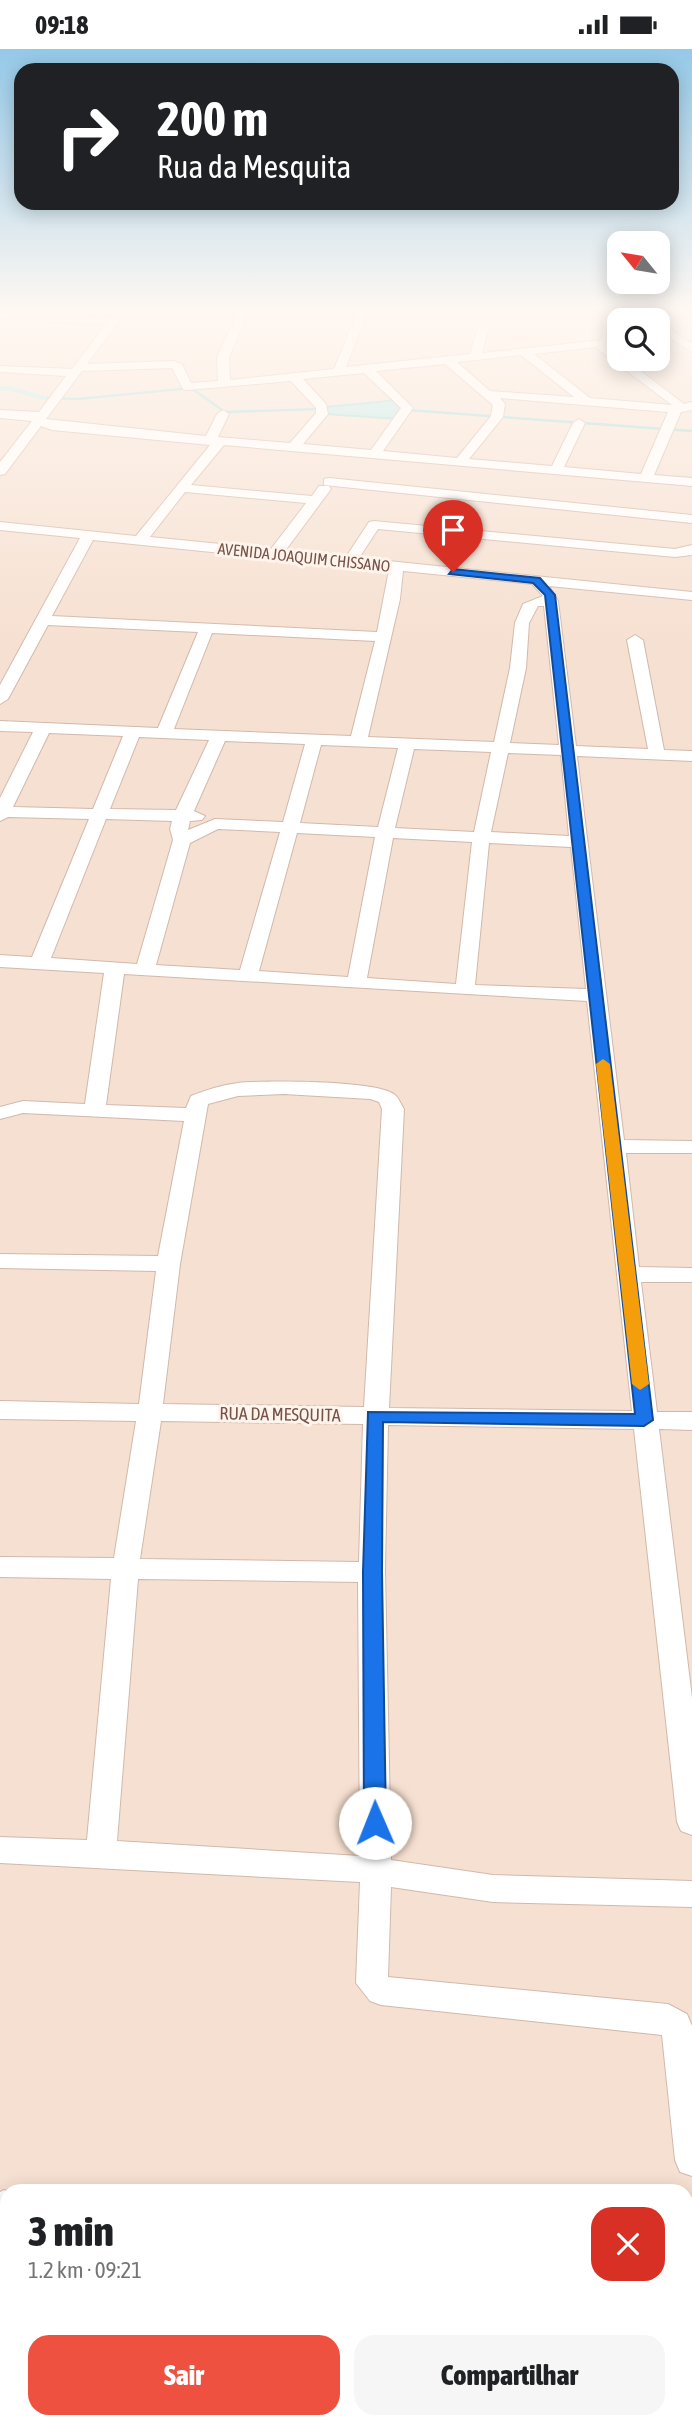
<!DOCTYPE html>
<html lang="pt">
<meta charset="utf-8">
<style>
body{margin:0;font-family:"Asap Condensed",sans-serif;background:#f6f6f6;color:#202124;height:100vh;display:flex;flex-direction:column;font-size:26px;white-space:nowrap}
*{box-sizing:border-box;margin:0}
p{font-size:23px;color:#757577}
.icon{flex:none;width:38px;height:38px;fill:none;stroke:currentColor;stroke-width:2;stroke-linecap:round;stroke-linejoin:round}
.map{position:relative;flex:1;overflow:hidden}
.side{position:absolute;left:0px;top:2135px;width:693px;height:245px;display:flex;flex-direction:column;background:#fff;border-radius:21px 21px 0 0;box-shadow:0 4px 18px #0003}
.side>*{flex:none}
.guide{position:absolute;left:14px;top:14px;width:665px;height:147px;border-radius:21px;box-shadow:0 4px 18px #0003;background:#202124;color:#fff;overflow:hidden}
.needle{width:46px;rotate:300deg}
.fabs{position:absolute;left:607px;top:182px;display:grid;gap:14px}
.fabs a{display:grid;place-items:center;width:63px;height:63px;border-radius:14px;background:#fff;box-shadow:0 4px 18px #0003;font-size:35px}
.pin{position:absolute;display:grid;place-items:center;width:60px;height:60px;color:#fff;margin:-72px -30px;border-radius:50% 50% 50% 0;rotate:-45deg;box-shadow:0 0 7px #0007}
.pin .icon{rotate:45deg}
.me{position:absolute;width:77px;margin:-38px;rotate:359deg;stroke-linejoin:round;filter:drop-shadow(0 0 5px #0008)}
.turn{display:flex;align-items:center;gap:24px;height:147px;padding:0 28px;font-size:32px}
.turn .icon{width:91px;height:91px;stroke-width:2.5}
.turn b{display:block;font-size:49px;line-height:60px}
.round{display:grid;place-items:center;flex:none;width:74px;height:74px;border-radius:21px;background:#f6f6f6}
.head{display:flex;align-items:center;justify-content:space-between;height:119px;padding:0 28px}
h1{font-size:42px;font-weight:800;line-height:52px}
.button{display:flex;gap:14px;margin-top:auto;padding:14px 28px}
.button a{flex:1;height:80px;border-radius:21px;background:#ef5141;color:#fff;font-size:28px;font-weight:800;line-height:80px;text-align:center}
.button a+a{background:#f6f6f6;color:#202124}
.status{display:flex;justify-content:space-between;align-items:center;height:49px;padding:0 35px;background:#fff;direction:ltr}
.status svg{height:19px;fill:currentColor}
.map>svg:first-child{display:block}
.residential{fill:#f6e0d1;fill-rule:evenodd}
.water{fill:#b6e8e8;stroke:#9cd9db;stroke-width:2}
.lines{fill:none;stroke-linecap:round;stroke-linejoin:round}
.stream{stroke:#9cd9db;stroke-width:2.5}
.canal{fill:#b6e8e8;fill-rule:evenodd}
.minor-casing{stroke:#d2b8ab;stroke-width:2}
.minor{fill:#fff;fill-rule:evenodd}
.route{fill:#1a73e8;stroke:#114b97;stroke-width:2}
.slow{fill:#f59e0b}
.labels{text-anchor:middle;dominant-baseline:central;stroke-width:6;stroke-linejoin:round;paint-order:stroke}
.far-street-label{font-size:16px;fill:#775247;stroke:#fff4eb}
.street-label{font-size:18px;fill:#775247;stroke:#fff4eb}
</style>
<div class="status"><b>09:18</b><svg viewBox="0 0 49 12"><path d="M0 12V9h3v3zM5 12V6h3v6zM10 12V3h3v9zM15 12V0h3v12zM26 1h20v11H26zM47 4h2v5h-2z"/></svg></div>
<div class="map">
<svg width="692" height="2380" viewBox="0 0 692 2380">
<rect width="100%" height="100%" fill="#fef0e3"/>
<path class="residential" d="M0,262H692V2380H0ZM620,271H658V310H620ZM7,2142H686V2373H7Z"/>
<path class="water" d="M398,351L405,359L399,370L326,365V358Z"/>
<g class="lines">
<g class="stream">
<path d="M43,349L78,350L191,339L225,363L321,360"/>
<path d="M407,361L692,382"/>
</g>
<path class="canal" d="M10,337L46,347L47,349L43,351L10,342H0V338Z"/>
<g class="minor-casing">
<g id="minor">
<path d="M117,262H127L87,315L173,312L182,315L191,334L218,332L217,308L239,262H249L229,308L230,331L334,320L358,262H368L346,318L470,305L483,262H493L482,304L602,291L604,262H614L613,289H620V295L608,297L620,305V310H625L684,355L692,353V361L681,363L654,426L692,429V437L224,396L191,436L312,447L319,437H329L331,440L285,502L346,508L369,473L374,472L675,500L692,496V506L675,508L378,480L359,509L692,543V551L549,537L558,552L576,697L648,700L627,591L635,586L643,591L664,701L692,702V712L577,707L624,1091L692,1092V1104H626L639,1218L692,1219V1233H641L657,1363H692V1381L659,1380L692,1649V1786L681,1782L677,1773L634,1380L388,1376L385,1520L391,1811L493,1826L692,1832V1858L493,1853L391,1838L388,1928L668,1955L687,1965L692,1977V2127L680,2123L675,2111L662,1986L381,1956L370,1952L356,1934L360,1833L0,1814V1788L87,1791L111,1530L0,1528V1508L114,1509L136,1372L0,1370V1352L139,1355L156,1222L0,1219V1205L158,1207L184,1072L23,1064L0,1070V1058L23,1052L85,1055L104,924L0,918V906L32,908L89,770L8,768L0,772V749L33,683L0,682V672L158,679L198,583L48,576L8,650L0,655V636L80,489L0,481V473L136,487L210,396L52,381L41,377L5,425L0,426V413L32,372L0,369V361L39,363L66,327L0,323V317L72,320L106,275L0,270V264L111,269ZM595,298L672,356L590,349L534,305ZM521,306L574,348L490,342L457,313ZM445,315L493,356L491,367L457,409L383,402L413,359L376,322ZM172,319L183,340L187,341L291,332L316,359V364L290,394L218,388L229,365L223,361L217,365L206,387L46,370L82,322ZM364,324L401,359L371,401L303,395L328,365L326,355L303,330ZM500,349L668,363L641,425L564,418L585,374L579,370L573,374L552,417L469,410L503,368L505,355ZM185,443L306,454L271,500L150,488ZM93,491L389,521L377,583L52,567ZM403,522L532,535L543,547L523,555L515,574L510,619L494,693L368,688L400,550ZM538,557H544L559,696L510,694L526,619L529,574ZM212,584L375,592L351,687L174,680ZM49,684L123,687L93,760L13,758ZM139,688L209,691L176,761L110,760ZM225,692L305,695L283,773L215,770L188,781L190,772L202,771L205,767L194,762ZM321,696L398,699L378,778L300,774ZM414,700L491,703L474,783L395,779ZM508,704L561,706L569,787L491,783ZM106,770L172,772L170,780L173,791L137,915L51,909ZM218,780L280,783L240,921L156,916L190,794ZM297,784L375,788L348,928L259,922ZM393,789L472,793L456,935L367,929ZM489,794L571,798L586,940L475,936ZM124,925L587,952L632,1362L389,1359L404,1060C401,1056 399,1049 395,1046C380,1031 262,1031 238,1034C222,1036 206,1041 191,1047L186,1059L106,1056ZM284,1045L370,1050L379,1053L382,1060L364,1358L163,1355L180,1215L208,1055L238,1047ZM161,1372L363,1375L359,1513L140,1510ZM138,1530L358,1533L360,1807L117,1792Z"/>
<path d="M632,262H644L656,271H644Z"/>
<path d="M658,273L692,295V303L658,281Z"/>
<path d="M329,429L692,466V474L324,436V430Z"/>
<path d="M4,2141L7,2142V2198L0,2200V2143Z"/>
<rect x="686" y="2162" width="6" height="34"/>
<path d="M214,2373H252L251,2380H213Z"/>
<rect x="485" y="2373" width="38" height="7"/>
</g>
</g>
<use href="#minor" class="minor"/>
</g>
<linearGradient id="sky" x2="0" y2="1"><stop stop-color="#94c9e8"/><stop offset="0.44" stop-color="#fff8f2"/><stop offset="1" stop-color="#fff8f2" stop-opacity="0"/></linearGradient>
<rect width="692" height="595" fill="url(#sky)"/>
<path class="route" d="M453,520L540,529L555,546L653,1371L644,1377L383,1373L382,1523L386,1774L383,1780L375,1783L368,1780L364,1774L363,1523L368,1363L635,1365L545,546L533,534L449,525Z"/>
<path class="slow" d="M603,1010L610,1015L649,1335L640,1341L632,1335L596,1015Z"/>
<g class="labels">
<g class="far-street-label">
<text transform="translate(304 508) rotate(6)">AVENIDA JOAQUIM CHISSANO</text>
</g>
<g class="street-label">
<text transform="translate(280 1365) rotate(1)">RUA DA MESQUITA</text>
</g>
</g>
</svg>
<div class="fabs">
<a><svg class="needle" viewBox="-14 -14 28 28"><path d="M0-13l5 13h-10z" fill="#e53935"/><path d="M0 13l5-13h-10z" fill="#757577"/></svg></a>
<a><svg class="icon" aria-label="search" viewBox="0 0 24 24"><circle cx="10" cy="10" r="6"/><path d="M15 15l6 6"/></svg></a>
</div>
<div class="pin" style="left:453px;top:523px;background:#d93025"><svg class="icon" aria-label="arrive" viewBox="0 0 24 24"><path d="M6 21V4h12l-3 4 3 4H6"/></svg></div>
<svg class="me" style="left:375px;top:1774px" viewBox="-20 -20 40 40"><circle r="19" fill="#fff"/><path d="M0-13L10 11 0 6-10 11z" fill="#1a73e8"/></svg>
<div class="guide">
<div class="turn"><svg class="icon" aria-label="right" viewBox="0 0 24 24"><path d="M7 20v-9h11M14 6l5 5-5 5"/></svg><div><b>200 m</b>Rua da Mesquita</div></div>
</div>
<section class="side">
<div class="head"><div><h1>3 min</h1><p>1.2 km · 09:21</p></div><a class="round" style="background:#d93025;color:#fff"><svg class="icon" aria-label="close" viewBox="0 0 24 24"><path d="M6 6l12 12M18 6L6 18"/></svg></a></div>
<div class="button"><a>Sair</a><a>Compartilhar</a></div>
</section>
</div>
